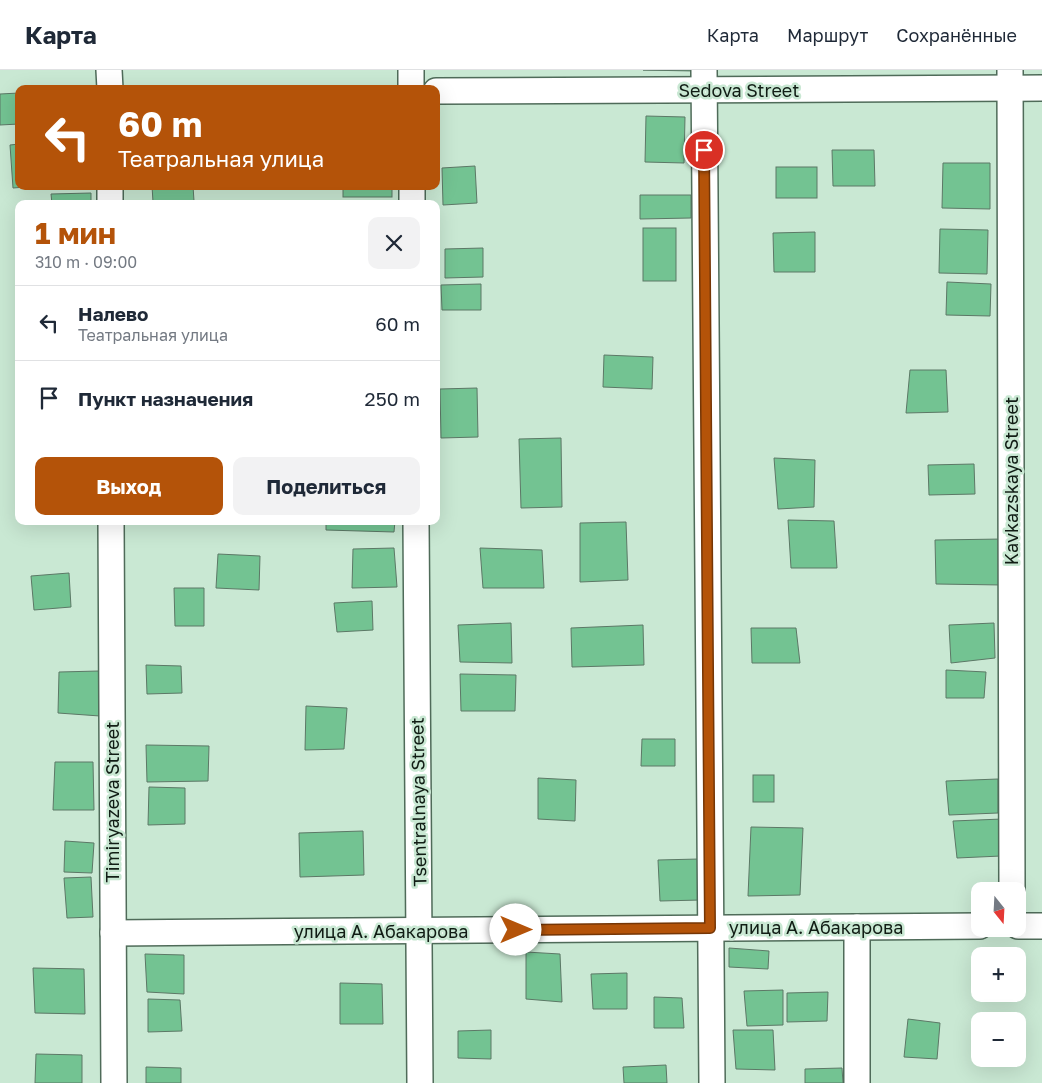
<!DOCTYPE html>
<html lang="ru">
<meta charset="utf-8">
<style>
body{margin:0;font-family:"Golos Text",sans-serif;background:#f2f2f3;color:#1f2937;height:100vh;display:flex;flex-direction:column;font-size:19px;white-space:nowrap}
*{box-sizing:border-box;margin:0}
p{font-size:16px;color:#747a83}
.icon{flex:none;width:28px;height:28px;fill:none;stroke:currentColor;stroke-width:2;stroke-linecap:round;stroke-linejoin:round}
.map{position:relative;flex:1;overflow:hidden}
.sheet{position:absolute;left:15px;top:130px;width:425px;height:325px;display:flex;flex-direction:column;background:#fff;border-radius:10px;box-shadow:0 5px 20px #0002}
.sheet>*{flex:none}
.hud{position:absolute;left:15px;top:15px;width:425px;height:105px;border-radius:10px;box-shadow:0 5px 20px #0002;background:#b45309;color:#fff;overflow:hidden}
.needle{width:32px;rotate:162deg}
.buttons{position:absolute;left:971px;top:812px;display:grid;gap:10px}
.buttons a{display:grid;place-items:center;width:55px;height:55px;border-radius:10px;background:#fff;box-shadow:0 5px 20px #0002;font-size:25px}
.pin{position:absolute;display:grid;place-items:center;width:42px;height:42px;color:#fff;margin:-21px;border:2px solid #fff;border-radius:50%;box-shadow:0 1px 5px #0007}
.me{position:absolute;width:55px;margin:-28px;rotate:90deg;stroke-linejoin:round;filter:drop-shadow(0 0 4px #0008)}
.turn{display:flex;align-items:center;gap:18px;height:105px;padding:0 20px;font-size:22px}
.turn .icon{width:65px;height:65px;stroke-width:2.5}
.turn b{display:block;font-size:35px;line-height:42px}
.round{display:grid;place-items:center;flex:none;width:52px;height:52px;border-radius:10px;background:#f2f2f3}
.headline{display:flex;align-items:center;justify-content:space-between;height:85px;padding:0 20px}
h1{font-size:30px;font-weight:700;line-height:38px;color:#b45309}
.button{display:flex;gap:10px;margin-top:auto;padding:10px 20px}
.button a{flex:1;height:58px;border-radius:10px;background:#b45309;color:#fff;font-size:20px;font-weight:700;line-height:58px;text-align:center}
.button a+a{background:#f2f2f3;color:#1f2937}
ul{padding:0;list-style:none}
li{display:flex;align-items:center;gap:15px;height:75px;padding:0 20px;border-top:1px solid #e0e1e3}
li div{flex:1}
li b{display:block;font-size:19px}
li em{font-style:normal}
header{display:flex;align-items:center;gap:30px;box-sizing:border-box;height:70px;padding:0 25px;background:#fff;border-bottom:1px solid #e0e1e3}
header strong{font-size:24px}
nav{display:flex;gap:28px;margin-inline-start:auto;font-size:18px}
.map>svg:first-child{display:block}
.building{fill:#73c392;stroke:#5c7866}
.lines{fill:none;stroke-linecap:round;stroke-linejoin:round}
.street-casing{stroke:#4f6b59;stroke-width:28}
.street{stroke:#fff;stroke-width:25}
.route-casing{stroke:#753606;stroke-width:12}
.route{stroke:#b45309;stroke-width:9}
.labels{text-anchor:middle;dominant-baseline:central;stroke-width:5;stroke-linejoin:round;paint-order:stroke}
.street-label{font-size:18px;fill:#111d15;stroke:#c9e8d3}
</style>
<header>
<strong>Карта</strong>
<nav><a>Карта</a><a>Маршрут</a><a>Сохранённые</a></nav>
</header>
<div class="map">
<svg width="1042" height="1013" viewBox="0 0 1042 1013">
<rect width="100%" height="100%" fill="#c9e8d3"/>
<g class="building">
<path d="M643,0H694V1Z"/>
<path d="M19,23V54L0,55V24Z"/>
<path d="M646,46L685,47L684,93L645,92Z"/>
<path d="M19,74V116H39L13,118L10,75Z"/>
<path d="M832,80H874L875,116H833Z"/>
<path d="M943,93H990V139L942,138Z"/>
<path d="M475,96L477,133L443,135L442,98Z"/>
<rect x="776" y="97" width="41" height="31"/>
<path d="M152,116H193L194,131L153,132Z"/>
<rect x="343" y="116" width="49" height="11"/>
<path d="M91,123V134H52L51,124Z"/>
<path d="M640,125H691V148L640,149Z"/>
<rect x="643" y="158" width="33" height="53"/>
<path d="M940,159L988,160L987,204L939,203Z"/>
<path d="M815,162V202H774L773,163Z"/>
<path d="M483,178V207L445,208V179Z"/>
<path d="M947,212L991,214L990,246L946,245Z"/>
<path d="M481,214V240H442L441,215Z"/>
<path d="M604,285L653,287L652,319L603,317Z"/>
<path d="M910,300H946L948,342L906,343Z"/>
<path d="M477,318L478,367L441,368L440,319Z"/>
<path d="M561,368L562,437L521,438L519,369Z"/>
<path d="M774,388L815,390L814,437L778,439Z"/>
<path d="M974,394L975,424L929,425L928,395Z"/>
<path d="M788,450L834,451L837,498H791Z"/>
<path d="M326,451H395L394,462L326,460Z"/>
<path d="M626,452L628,510L580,512V453Z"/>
<path d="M1003,469L1002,515L936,514L935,470Z"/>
<path d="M394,478L397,517L352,518L353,479Z"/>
<path d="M480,478L542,480L544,518H483Z"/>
<path d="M218,484L260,486L259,520L216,518Z"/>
<path d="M69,503L71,537L34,540L31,506Z"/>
<path d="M174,518H204V556H175Z"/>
<path d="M372,531L373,560L337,562L334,533Z"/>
<path d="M511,553L512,593L460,592L458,555Z"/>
<path d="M994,553L995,588L951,593L949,555Z"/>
<path d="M643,555L644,595L572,597L571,558Z"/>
<path d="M751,558H796L800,593H752Z"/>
<path d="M146,595L181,596L182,623L147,624Z"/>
<path d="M946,600L986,602L984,628H946Z"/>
<path d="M99,601L100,646L58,643L59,602Z"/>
<path d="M460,604L516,605L515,641H461Z"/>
<path d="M306,636L347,638L344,679L305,680Z"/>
<path d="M642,669H675V696H641Z"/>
<path d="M146,675L209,676L208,711L147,712Z"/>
<path d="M55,692H93L94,740H53Z"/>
<rect x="753" y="705" width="21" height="27"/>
<path d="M538,708L576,710L575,751L538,749Z"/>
<path d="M998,709V743L949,745L946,711Z"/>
<path d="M149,717L185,718V754L148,755Z"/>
<path d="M1002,749L1001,786L957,788L953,751Z"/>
<path d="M751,757L803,758L800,825L748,826Z"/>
<path d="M363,761L364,805L300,807L299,763Z"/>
<path d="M65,771L94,773L92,803L64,802Z"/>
<path d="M699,789L701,830L660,831L658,790Z"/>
<path d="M91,807L93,847L67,848L64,808Z"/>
<path d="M729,878L769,881L768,899L729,897Z"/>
<path d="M526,882L560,884L562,932L526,929Z"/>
<path d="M145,884L184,885V924L147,922Z"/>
<path d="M33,898L84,899L85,944L35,943Z"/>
<path d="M627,903V939H593L591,904Z"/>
<path d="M340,913L382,914L383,954H340Z"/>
<path d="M783,920V955L747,956L744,921Z"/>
<path d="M828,922L827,951L787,952V923Z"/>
<path d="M654,927L682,928L684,958H654Z"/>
<path d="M148,929L180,930L182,961L148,962Z"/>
<path d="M908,949L940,953L937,989L904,987Z"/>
<path d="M491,960V989L458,988V961Z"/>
<path d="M733,960H773L775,1000L736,999Z"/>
<path d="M36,984L82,985V1013H35Z"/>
<path d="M666,995L667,1013H624L623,997Z"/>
<path d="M146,997L181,998V1013H146Z"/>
<path d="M842,998L843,1013H805V999Z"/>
</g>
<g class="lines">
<g class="street-casing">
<g id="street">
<path d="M109,0L110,19"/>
<path d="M411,0V19"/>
<path d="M704,0L712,1013"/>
<path d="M1010,0L1012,821"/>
<path d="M436,21L1042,18"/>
<path d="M110,116V134"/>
<path d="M412,116V134"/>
<path d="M111,451L114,1013"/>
<path d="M416,451L420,1013"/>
<path d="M1018,856H1042"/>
<path d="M113,863L980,856"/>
<path d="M857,1013V857"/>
</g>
</g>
<use href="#street" class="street"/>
</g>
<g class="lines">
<g class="route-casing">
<path id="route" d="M516,860L710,858L704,80"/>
</g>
<use href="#route" class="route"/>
</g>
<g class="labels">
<g class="street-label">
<text x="739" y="20">Sedova Street</text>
<text transform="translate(1011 411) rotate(-90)">Kavkazskaya Street</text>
<text transform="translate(112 732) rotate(-90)">Timiryazeva Street</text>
<text transform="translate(418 732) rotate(-91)">Tsentralnaya Street</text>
<text x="816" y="857">улица А. Абакарова</text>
<text x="381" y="861">улица А. Абакарова</text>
</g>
</g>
</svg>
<div class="buttons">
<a><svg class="needle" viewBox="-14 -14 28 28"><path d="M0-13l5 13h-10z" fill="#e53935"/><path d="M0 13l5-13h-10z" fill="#747a83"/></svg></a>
<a>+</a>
<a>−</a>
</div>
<div class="pin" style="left:704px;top:80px;background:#d93025"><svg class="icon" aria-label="arrive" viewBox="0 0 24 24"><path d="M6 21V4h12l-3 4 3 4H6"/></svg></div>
<svg class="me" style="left:516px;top:860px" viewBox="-20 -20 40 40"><circle r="19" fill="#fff"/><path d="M0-13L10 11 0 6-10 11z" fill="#b45309"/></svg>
<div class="hud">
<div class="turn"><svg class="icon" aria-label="left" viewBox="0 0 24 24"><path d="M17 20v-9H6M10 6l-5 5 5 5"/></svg><div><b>60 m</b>Театральная улица</div></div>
</div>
<section class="sheet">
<div class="headline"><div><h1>1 мин</h1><p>310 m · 09:00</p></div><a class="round"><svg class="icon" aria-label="close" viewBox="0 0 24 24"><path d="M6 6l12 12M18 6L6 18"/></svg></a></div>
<ul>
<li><svg class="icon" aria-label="left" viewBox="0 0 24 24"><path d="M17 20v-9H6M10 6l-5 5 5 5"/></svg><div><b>Налево</b><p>Театральная улица</p></div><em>60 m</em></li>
<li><svg class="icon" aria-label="arrive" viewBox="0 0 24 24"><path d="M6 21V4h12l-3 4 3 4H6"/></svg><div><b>Пункт назначения</b></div><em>250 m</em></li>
</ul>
<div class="button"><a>Выход</a><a>Поделиться</a></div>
</section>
</div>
